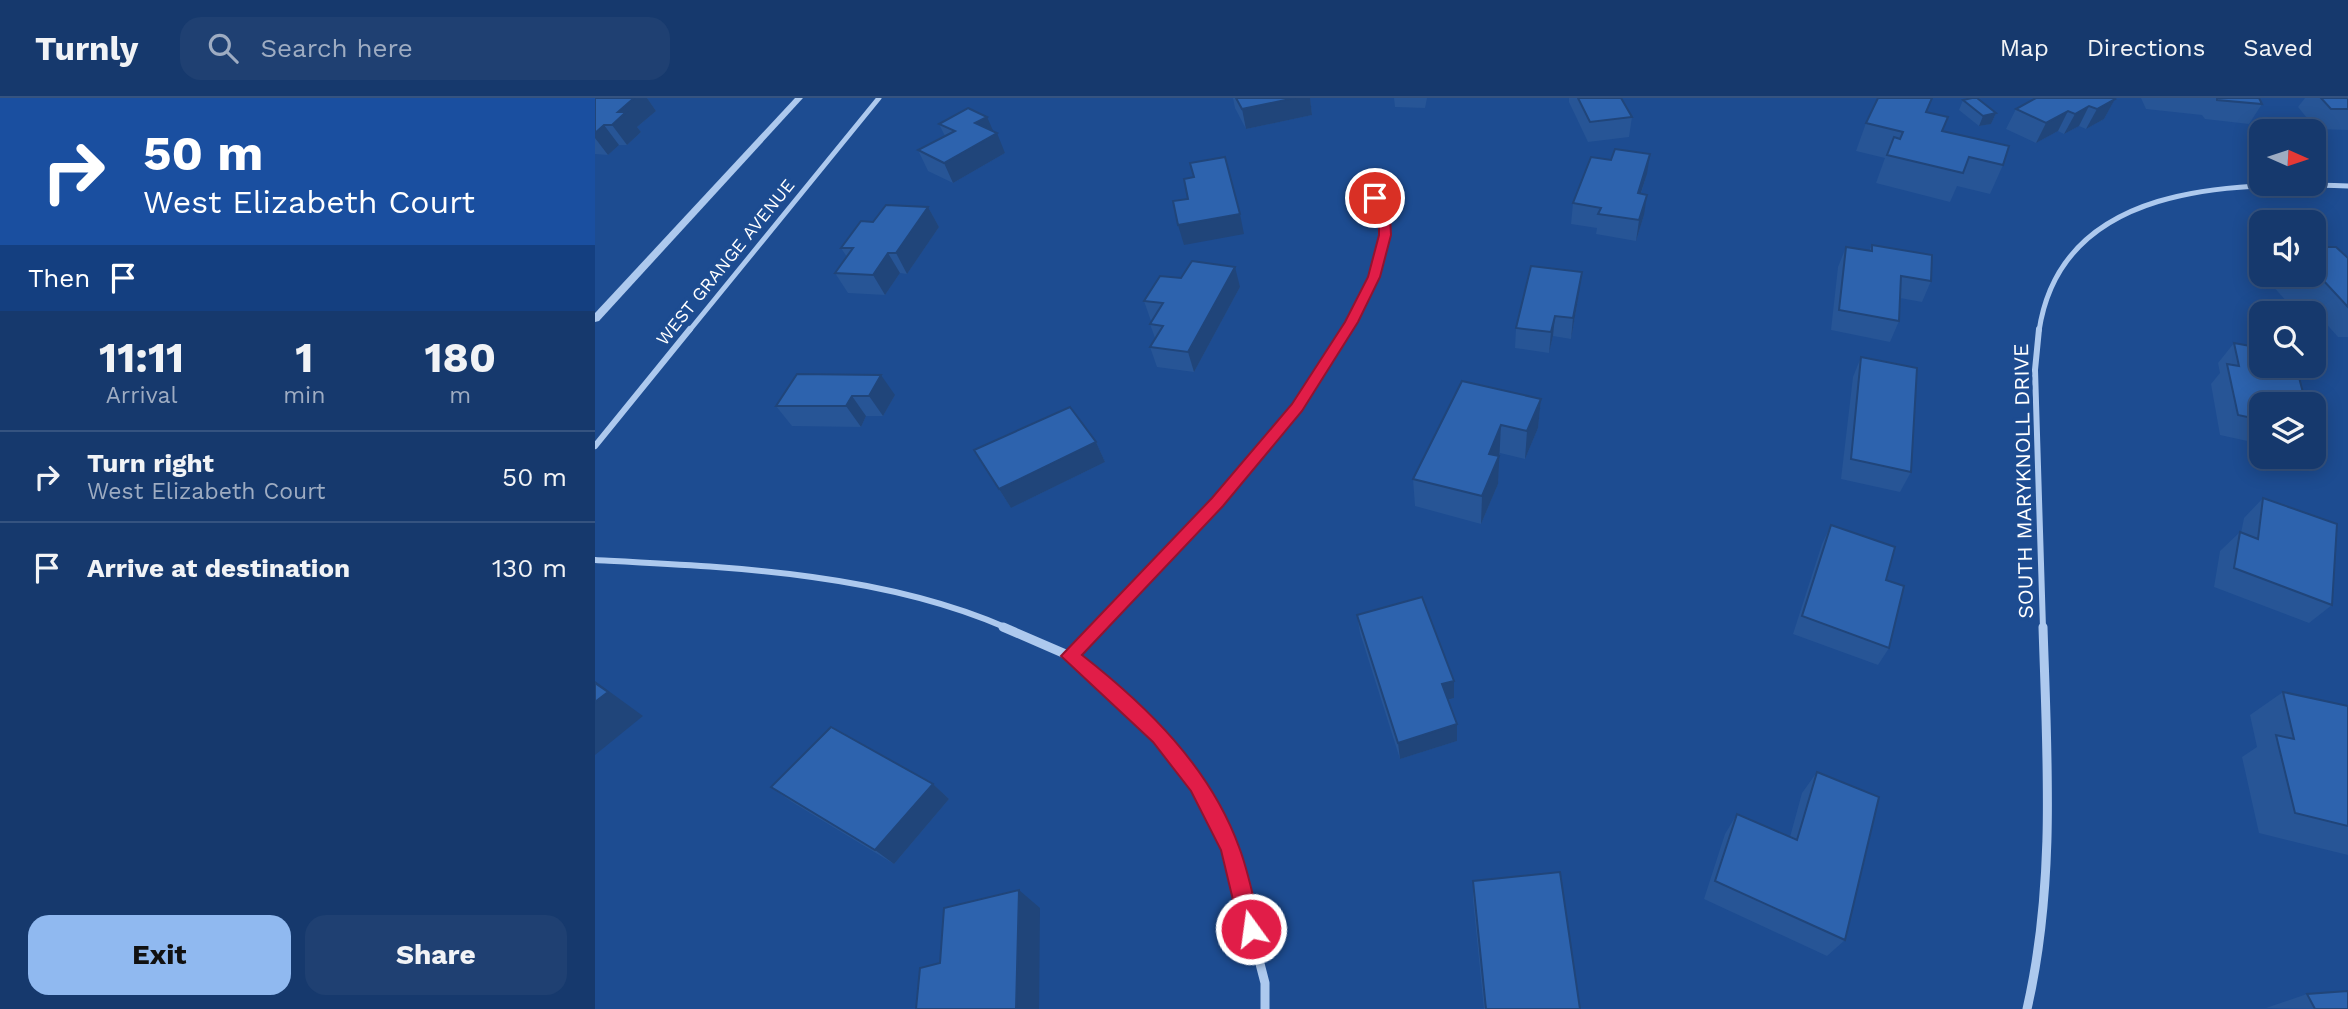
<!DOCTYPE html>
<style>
body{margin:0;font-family:"Work Sans",sans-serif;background:#1f4072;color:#f1f3f6;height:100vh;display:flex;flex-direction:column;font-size:26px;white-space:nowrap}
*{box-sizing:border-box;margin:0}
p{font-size:23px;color:#9eacc2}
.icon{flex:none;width:38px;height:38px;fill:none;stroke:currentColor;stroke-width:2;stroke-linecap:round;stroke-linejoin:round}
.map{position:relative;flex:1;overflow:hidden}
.drawer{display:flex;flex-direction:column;background:#16396d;width:595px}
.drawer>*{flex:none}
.banner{background:#1a4fa0;color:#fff;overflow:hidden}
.needle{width:46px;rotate:93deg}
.controls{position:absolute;left:1654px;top:21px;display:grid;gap:14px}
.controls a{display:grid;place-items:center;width:77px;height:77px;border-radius:14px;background:#16396d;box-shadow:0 4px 18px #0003,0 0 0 2px #355380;font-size:35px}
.pin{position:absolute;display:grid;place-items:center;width:60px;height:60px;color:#fff;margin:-30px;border:4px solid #fff;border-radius:50%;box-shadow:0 2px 7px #0007}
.me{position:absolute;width:77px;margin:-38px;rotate:346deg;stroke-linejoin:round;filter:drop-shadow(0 0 5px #0008)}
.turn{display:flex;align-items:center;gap:24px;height:147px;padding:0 28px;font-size:32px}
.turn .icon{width:91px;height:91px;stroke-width:2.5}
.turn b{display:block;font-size:49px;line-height:60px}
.then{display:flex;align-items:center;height:66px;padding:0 28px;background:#0003;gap:14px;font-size:26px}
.eta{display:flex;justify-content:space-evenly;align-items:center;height:119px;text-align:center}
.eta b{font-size:42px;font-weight:700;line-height:49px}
.button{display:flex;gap:14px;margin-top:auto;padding:14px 28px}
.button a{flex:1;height:80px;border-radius:21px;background:#90b9f0;color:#111;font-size:28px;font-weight:700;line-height:80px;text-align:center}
.button a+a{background:#1f4072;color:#f1f3f6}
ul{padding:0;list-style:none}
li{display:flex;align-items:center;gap:21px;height:91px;padding:0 28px;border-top:2px solid #355380}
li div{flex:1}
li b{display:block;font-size:26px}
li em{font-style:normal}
header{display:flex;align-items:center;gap:42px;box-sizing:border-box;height:98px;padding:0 35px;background:#16396d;border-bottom:2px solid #355380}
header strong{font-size:33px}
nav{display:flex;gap:38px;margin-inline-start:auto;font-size:24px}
.search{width:490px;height:63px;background:#1f4072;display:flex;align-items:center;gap:18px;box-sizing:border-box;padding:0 24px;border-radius:21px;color:#9eacc2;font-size:26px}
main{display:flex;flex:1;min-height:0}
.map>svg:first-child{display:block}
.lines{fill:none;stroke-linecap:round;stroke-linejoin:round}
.minor-far2{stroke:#adc9ee;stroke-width:5}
.minor-far1{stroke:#adc9ee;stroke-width:6}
.minor{stroke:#adc9ee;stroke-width:9}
.tertiary{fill:#adc9ee;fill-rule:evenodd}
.wall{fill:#275596}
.shaded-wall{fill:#20457a}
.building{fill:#2d63ae;stroke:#20457a;stroke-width:2}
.route{fill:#e11d48;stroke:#92132f;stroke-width:2}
.labels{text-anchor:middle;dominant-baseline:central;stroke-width:7;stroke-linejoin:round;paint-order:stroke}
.far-street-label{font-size:18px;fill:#fff;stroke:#1d4c91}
.street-label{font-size:21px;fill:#fff;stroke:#1d4c91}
</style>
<header>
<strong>Turnly</strong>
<div class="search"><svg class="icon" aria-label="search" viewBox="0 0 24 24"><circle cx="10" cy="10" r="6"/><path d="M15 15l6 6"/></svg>Search here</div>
<nav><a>Map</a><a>Directions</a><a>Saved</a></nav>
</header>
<main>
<section class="drawer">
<div class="banner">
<div class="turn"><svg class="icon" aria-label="right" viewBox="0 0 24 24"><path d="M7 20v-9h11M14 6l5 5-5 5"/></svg><div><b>50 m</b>West Elizabeth Court</div></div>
<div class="then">Then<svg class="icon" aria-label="arrive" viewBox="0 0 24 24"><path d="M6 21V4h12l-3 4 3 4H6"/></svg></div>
</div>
<div class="eta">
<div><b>11:11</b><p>Arrival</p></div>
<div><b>1</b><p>min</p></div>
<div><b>180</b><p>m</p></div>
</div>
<ul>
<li><svg class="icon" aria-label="right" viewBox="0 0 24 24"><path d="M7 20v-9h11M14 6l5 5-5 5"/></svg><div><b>Turn right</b><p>West Elizabeth Court</p></div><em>50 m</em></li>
<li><svg class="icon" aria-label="arrive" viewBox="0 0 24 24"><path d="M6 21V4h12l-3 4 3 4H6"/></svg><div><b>Arrive at destination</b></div><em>130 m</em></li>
</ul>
<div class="button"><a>Exit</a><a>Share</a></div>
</section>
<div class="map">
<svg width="1753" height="911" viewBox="0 0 1753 911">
<rect width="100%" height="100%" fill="#1d4c91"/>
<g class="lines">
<g class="minor-far2">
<path d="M94,233L284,0"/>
<path d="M751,233C767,206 800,146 788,114C783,102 773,93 763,85"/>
<path d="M1444,233C1466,85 1636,84 1753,88"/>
</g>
<g class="minor-far1">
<path d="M1444,231L1440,272L1448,530"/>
<path d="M0,348L95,231"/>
<path d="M0,462C136,469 287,475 412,530"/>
<path d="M502,530C592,437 685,344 752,231"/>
</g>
<g class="minor">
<path d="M408,529L475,558L515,590L564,638L603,687L635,750L670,885V911"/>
<path d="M475,558L504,529"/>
<path d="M1432,911C1461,785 1452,657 1448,529"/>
</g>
<path class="tertiary" d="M200,0H208L4,223L0,224V215Z"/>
</g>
<g class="wall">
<path d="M0,0H52L61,13L42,29L46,34L32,47H24L13,57L0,56Z"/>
<path d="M638,0H715L717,17L651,31L640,10Z"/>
<path d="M799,0H832L830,10L800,9Z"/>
<path d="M974,0H1026L1037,19L1034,39L993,44L974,4Z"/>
<path d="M1546,0H1664L1667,6L1654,26L1610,21L1607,17L1551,11Z"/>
<path d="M1710,0H1753V32L1721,31L1703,9Z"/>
<path d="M1520,1L1509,21L1491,31L1484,28L1469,36L1463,33L1441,45L1411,31L1421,11Z"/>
<path d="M1368,2L1401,15L1396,26L1384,28L1364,12Z"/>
<path d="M1331,15L1347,33L1408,67L1395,96L1362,88L1355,104L1281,85L1290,60L1261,53L1271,25Z"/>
<path d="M344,26L398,34L410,55L358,85L333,73L323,52L350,38Z"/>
<path d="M1052,76L1046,96L1049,117L1041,143L1001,136L1002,130L976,126L978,105Z"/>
<path d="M333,109L344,129L312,176L305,175L290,197L253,195L240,175L252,159L246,150Z"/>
<path d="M1277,147L1336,183L1327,204L1305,200L1304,223L1295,244L1236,232L1243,169L1251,149L1274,153Z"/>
<path d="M1753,160V239H1743L1711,203L1692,204L1668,177H1718Z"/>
<path d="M586,180L645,189L599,274L562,269L555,249L560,240L555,226L557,223H556L549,203Z"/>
<path d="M984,195L976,241L958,238L954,255L920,250L921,230Z"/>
<path d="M1639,245L1666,306V346L1625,337L1616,286L1625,275L1623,265Z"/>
<path d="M1266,259L1316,374L1305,394L1246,381L1258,279Z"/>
<path d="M202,276L300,297L288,318H271L266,329L197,328L181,308Z"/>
<path d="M946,301L943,330L930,361L905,355L904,359L903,386L886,426L820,408L818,381Z"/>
<path d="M501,344L510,364L416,410L379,352Z"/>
<path d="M1668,400L1737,507L1714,525L1619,489L1625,453L1645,434L1646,435L1649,420Z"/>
<path d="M1236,427L1294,550L1283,567L1198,536L1227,446Z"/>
<path d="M762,517L859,583V600L853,602L862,626V643L805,661L765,535Z"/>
<path d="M1688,594L1753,608V757L1664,735L1647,659L1662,649L1655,617Z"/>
<path d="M1222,674L1250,842L1232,858L1109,801L1130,736L1142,716L1195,739L1207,695Z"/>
<path d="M338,686L354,701L299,766L197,704L176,689Z"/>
<path d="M878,783L985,911H889L878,801Z"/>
<path d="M1712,896L1753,911L1671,910Z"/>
</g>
<g class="shaded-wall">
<path d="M39,0H52L61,13L42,29L46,34L32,47L17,27L23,14Z"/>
<path d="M700,0H715L717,17L651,31L647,11Z"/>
<path d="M1520,1L1509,21L1491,31L1502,11Z"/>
<path d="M1494,8L1484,28L1469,36L1480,16Z"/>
<path d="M1473,13L1463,33L1441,45L1451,25Z"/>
<path d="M1401,15L1396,26L1384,28L1388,18Z"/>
<path d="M392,19L400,37L402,35L410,55L358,85L349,65L380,25Z"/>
<path d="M9,27L24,47L13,57L0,40V35Z"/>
<path d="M1055,56L1052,76L1039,116L1043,95Z"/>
<path d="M1052,97L1049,117L1041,143L1044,122Z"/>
<path d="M333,109L344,129L312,176L301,155Z"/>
<path d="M645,116L649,136L589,147L583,127Z"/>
<path d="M293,155L305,175L290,197L278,177Z"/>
<path d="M640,169L645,189L599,274L593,254Z"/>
<path d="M987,174L984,195L976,241L978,220Z"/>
<path d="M960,218L958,238L954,255L956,234Z"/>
<path d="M286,277L300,297L288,318L274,298Z"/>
<path d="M257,298L271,318L266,329L251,308Z"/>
<path d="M946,301L943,330L930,361L932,333Z"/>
<path d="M906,327L903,386L886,426L887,398L894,356Z"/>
<path d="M501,344L510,364L416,410L404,391Z"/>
<path d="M0,583L48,618L0,657Z"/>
<path d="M859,583V600L848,603L847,586Z"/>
<path d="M862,626V643L805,661L803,645Z"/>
<path d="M338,686L354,701L299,766L280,752Z"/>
<path d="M424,792L445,810L444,911H421Z"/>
</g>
<g class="building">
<path d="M0,0H39L23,14H31L17,27H9L0,35Z"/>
<path d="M641,0H700L647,11Z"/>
<path d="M983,0H1026L1037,19L995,24Z"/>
<path d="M1283,0H1337L1331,14L1353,19L1347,33L1414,48L1408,67L1374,59L1368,75L1292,57L1299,39L1305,41L1308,34L1271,25Z"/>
<path d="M1377,0H1382L1401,15L1388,18L1368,2Z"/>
<path d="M1441,0H1518L1520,1L1502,11L1494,8L1480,16L1473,13L1451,25L1421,11Z"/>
<path d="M1622,0H1664L1667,6L1622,2Z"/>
<path d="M1726,0H1753V11H1736Z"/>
<path d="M373,10L392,19L380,25L402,35L349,65L323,52L360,33L344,26Z"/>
<path d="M1020,51L1055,56L1043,95L1052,97L1044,122L1003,116L1006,110L978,105L996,59L1016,62Z"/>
<path d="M630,59L645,116L583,127L578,103L593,101L589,81L599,79L595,65Z"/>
<path d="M291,107L333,109L301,155H293L278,177L240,175L258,150H246L266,123L278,124Z"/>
<path d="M1277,147L1337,157L1336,183L1306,178L1304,223L1244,212L1251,149L1277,153Z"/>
<path d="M1718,149H1741L1753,160V209L1728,182L1709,183L1703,177H1718Z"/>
<path d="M597,163L640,169L593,254L555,249L568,228L555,226L568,205L549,203L565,178L586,180Z"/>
<path d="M936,168L987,174L978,220L960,218L956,234L921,230Z"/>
<path d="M1639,245L1666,250V268H1701L1711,306H1666V322L1643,317L1632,266L1644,268Z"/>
<path d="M1266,259L1322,270L1316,374L1256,361Z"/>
<path d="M202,276L286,277L274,298H257L251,308H181Z"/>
<path d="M867,283L946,301L932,333L906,327L894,356L904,358L887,398L818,381Z"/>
<path d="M475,309L501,344L404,391L379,352Z"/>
<path d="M1668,400L1742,426L1737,507L1639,470L1645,434L1663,441Z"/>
<path d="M1236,427L1300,449L1291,482L1309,488L1294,550L1207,518Z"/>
<path d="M827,499L859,583L847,586L862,626L803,645L762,517Z"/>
<path d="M0,585L13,594L0,604Z"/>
<path d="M1688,594L1753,608V728L1700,715L1681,637L1699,641Z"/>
<path d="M236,629L338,686L280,752L176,689Z"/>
<path d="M1222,674L1284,699L1250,842L1120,783L1142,716L1202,742Z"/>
<path d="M965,774L985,911H891L878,783Z"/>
<path d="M424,792L421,911H321L325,870L345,865L349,810Z"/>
<path d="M1753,893V911H1720L1712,896Z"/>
</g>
<path class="route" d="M780,97L784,98L795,118L796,137L785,179L763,224L707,313L628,408L487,557C552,608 615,669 644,749C654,775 659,804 666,831L663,839L656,842L648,839L645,831L626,752L596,693L558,644L466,558L617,400L697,306L750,224L773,179L784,137V118L774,100Z"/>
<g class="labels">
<g class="far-street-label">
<text transform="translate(130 164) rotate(-51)">WEST GRANGE AVENUE</text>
</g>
<g class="street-label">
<text transform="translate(1428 383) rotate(-91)">SOUTH MARYKNOLL DRIVE</text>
</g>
</g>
</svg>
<div class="controls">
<a><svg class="needle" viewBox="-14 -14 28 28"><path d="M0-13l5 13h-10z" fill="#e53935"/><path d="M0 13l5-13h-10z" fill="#9eacc2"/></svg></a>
<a><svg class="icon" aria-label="sound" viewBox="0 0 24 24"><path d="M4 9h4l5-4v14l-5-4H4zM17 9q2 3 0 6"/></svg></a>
<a><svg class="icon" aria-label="search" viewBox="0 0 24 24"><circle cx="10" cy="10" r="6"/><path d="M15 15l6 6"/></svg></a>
<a><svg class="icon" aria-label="layers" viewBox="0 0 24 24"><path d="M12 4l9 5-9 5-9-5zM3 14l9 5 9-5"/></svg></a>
</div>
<div class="pin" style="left:780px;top:100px;background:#d93025"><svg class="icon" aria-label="arrive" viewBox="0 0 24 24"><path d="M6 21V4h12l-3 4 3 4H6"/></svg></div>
<svg class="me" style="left:656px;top:831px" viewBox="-20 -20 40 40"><circle r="17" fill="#e11d48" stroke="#fff" stroke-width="3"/><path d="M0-11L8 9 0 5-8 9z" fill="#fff"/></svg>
</div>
</main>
